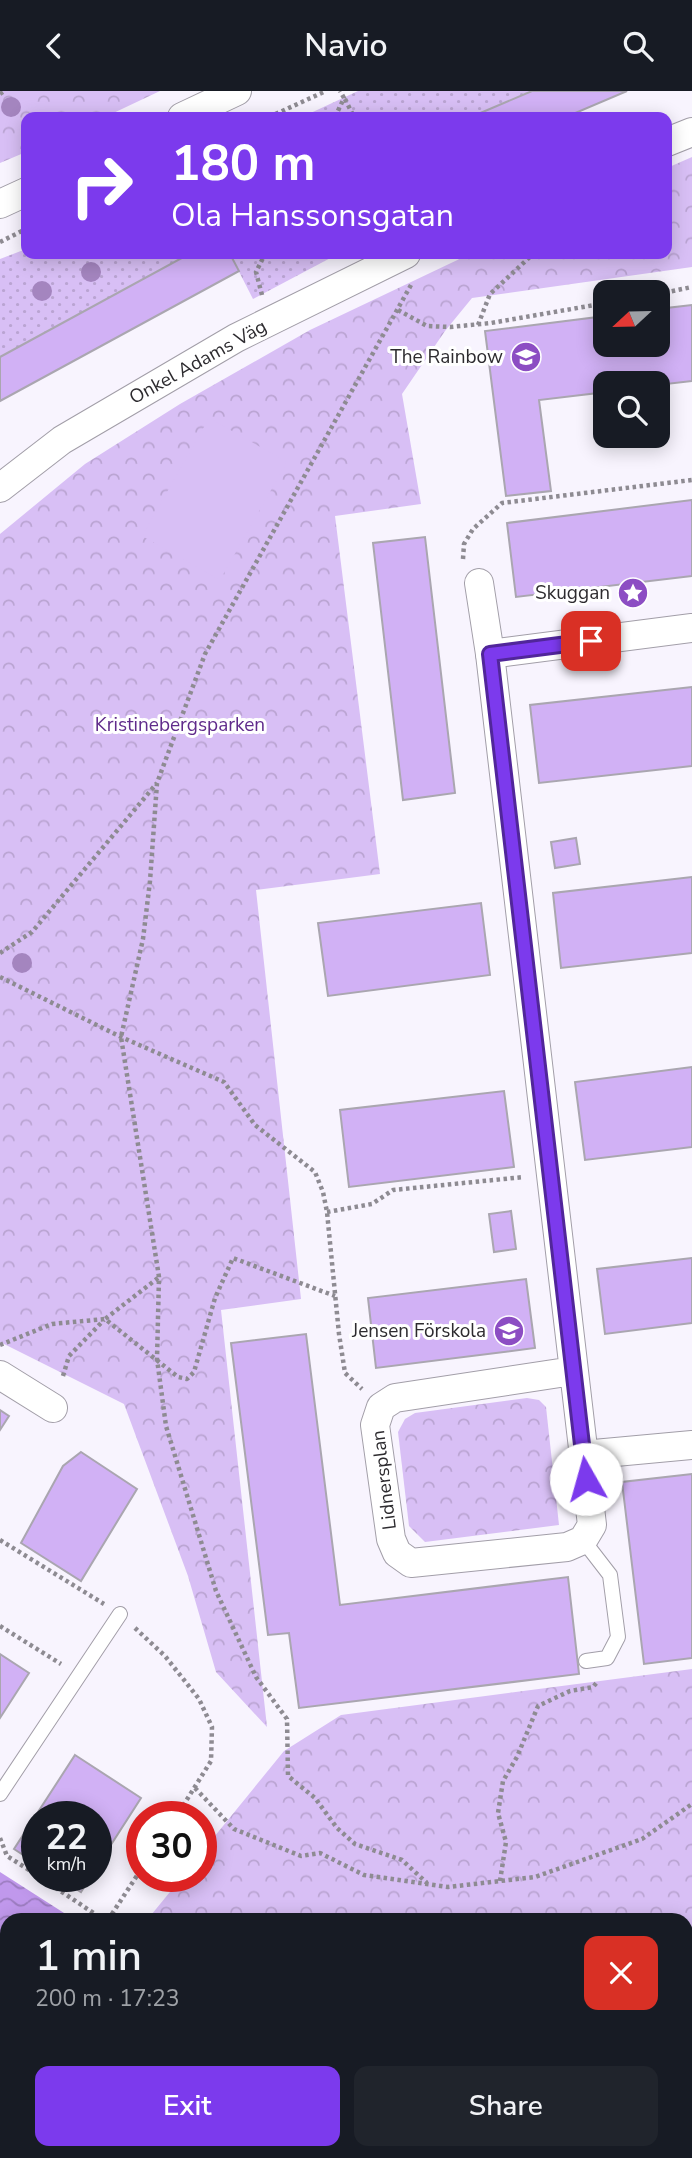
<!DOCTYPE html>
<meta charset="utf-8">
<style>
body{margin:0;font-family:"Nunito Sans",sans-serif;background:#20242c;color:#f1f3f6;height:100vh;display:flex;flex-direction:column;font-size:26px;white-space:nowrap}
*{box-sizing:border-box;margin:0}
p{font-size:23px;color:#9ea1a6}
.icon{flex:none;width:38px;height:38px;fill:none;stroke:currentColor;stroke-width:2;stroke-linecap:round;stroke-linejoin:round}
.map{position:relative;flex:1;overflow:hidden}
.drawer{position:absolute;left:0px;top:1822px;width:693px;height:247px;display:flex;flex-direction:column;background:#171b24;border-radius:21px 21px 0 0;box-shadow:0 4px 18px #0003}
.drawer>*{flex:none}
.banner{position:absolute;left:21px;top:21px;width:651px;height:147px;border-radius:14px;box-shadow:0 4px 18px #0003;background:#7c3aed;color:#fff;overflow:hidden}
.needle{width:46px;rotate:248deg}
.tools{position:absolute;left:593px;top:189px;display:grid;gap:14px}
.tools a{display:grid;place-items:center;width:77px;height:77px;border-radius:14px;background:#171b24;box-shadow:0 4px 18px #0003;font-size:35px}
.speed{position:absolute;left:21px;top:1710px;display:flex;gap:14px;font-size:35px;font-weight:700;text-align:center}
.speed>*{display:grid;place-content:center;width:91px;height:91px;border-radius:50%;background:#171b24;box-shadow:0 4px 18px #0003;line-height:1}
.speed small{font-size:18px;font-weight:400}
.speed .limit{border:10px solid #d22;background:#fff;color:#111}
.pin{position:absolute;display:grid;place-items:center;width:60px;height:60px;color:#fff;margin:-30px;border-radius:14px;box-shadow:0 4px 10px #0006}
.me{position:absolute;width:77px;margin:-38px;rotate:353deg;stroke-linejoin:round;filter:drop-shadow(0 0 5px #0008)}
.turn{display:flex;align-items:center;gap:24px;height:147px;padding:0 35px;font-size:32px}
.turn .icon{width:91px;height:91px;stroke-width:2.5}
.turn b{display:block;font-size:49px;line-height:60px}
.round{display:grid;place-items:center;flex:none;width:74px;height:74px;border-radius:14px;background:#20242c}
.overview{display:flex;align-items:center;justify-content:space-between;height:119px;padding:0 35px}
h1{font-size:42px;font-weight:600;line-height:52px}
.primary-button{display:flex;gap:14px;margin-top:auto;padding:14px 35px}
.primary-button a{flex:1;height:80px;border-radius:14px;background:#7c3aed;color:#fff;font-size:28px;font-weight:600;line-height:80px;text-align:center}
.primary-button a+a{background:#20242c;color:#f1f3f6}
header{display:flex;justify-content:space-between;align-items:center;height:91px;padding:0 35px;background:#171b24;font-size:32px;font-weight:600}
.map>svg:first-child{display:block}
.grass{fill:url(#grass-dots)}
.park{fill:url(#park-crowns)}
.garden{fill:#d8bff5}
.water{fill:url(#water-waves)}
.building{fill:#d1b1f5;stroke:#aaa6b0;stroke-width:2}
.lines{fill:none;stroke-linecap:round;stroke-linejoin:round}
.lane-casing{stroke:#a29ea8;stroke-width:16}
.street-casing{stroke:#a29ea8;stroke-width:30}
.path{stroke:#8e8b92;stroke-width:4.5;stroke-dasharray:3.5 3.5;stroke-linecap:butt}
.lane{stroke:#fff;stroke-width:14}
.street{stroke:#fff;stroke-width:28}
.tree{fill:#a485bf}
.route-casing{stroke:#51269a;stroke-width:18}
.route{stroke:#7c3aed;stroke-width:12}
.labels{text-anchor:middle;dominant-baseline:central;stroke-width:6;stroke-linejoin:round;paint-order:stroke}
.poi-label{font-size:19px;fill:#2d2b2f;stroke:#fff;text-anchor:end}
.street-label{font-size:19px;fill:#2d2b2f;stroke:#fff}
.park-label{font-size:19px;fill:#602b8b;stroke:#fff}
</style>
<header><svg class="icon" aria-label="back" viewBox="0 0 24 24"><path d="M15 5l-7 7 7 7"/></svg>Navio<svg class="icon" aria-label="search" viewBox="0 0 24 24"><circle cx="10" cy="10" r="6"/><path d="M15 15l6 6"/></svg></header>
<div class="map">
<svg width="692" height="2067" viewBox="0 0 692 2067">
<defs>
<pattern id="grass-dots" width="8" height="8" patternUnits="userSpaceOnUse" patternTransform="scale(1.75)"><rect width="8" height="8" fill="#d8bff5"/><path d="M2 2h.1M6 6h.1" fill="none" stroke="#baa4d2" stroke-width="1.8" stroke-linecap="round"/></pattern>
<pattern id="park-crowns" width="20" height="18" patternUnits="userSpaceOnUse" patternTransform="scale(1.75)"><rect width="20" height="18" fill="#d8bff5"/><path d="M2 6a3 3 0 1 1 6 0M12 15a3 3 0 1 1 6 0" fill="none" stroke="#baa4d2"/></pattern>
<pattern id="water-waves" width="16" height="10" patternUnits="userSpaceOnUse" patternTransform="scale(1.75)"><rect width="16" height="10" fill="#c098ec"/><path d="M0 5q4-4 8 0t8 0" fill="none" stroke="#9c7cc0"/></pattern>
</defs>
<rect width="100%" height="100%" fill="#f8f4fe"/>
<g class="grass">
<path d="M358,0H532L471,26H302Z"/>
<path d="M26,158V163H189L0,266V168Z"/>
<path d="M230,163H338L253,208Z"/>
</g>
<g class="park">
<path d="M0,0H160L105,26H26V61L0,72Z"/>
<path d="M692,66V176L472,207L445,240L402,303L421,413L335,425L380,783L256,799L301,1208L221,1219L267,1636L216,1581L188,1485L124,1313L0,1251V443L85,373L180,313L310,239L470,163H667V77Z"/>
<path d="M527,1307L539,1309L546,1316L559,1434L425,1451L409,1435L398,1341L405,1328L415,1322Z"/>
<path d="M692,1578V1906L686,1909V1829H275L263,1824L241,1829H147L183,1785H201V1762L284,1660L341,1624Z"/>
</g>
<path class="garden" d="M209,327L287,371L220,489L142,445Z"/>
<path class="water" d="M0,1781L75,1829H7V2062H686V1909L692,1906V2067H0Z"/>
<g class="building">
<path d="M532,0H627L566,26H471Z"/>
<path d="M189,163H230L239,180L0,310V266Z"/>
<path d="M692,214V290L658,294V292H606V301L539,309L551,400L506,405L485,240L606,225V254H658V218Z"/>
<path d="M692,409V485L516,506L507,432Z"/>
<path d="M425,446L455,702L403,709L373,452Z"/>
<path d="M692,596V675L539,692L530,614Z"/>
<path d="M576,747L580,773L555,777L551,751Z"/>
<path d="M692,786V862L561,877L553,802Z"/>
<path d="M481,812L490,884L328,905L318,832Z"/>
<path d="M692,976V1056L585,1069L575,991Z"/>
<path d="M504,1000L514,1076L349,1096L340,1019Z"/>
<path d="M511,1120L516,1158L494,1161L489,1123Z"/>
<path d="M692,1167V1232L605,1243L597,1178Z"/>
<path d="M526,1188L535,1257L376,1277L368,1207Z"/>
<path d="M306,1243L340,1514L568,1486L579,1583L299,1617L289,1542L268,1544L231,1252Z"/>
<path d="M0,1319L9,1325L0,1339Z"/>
<path d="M81,1361L137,1398L81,1490L21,1452L63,1375Z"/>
<path d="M692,1383V1567L644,1573L622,1391Z"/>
<path d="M0,1563L29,1582L0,1627Z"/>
<path d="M75,1664L141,1707L96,1777V1726H37V1773L14,1758Z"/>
<path d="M56,1785H91L81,1801Z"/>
</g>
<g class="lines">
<g class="lane-casing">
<g id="lane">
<path d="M583,1449L610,1484L618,1546L607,1567L586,1570"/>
<path d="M0,1703L120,1523"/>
</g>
</g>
<g class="street-casing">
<g id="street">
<path d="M182,26L237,0"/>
<path d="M667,51L692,41"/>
<path d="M0,113L26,101"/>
<path d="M0,397L62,349L236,247L406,163"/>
<path d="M479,492L490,563L592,1434L583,1449L567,1456L411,1472L397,1462L391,1448L375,1334L381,1316L395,1307L573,1280"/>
<path d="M490,563L692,537"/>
<path d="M0,1284L53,1317"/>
<path d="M583,1364L692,1354"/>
</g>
</g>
<g class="path">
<path d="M0,3L4,0"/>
<path d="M345,8L354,26"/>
<path d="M269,26L326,0"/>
<path d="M335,26L344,7L340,0"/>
<path d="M0,151L26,138"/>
<path d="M411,194L205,563L157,692L150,790L143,848L121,946L159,1186L157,1268L166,1335L216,1500L256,1586L287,1628L288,1685L315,1707L337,1737L355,1753L402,1769L427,1792"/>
<path d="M658,203L692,196"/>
<path d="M262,204L256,181L265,163"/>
<path d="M398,219L427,235L450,236L491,232L606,212"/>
<path d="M478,234L490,203L533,163"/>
<path d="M463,468L464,453L473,438L502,412L692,389"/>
<path d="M0,862L32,841L157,692"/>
<path d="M0,886L121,946L224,991L255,1034L315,1081L323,1101L327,1121L339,1243L345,1282L362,1298"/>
<path d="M327,1121L372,1113L393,1099L524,1086"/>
<path d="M158,1187L105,1228L178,1286L187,1288L194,1281L215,1207L233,1167L335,1205"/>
<path d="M0,1254L52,1233L105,1228"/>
<path d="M63,1285L69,1265L104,1229"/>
<path d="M0,1449L104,1513"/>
<path d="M0,1535L61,1573"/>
<path d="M135,1537L165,1565L199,1608L212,1636L211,1670L176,1726"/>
<path d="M195,1697L234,1738L301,1765L320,1762L364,1784L448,1796L535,1786L642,1748L692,1713"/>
<path d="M0,1747L7,1765L37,1784"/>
<path d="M38,1785L104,1829"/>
<path d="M500,1790L506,1751L498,1722L503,1690L517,1666L538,1615L570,1600L593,1596L598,1590"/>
<path d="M108,1829L142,1777"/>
</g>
<use href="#lane" class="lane"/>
<use href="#street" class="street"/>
</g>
<g class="tree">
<circle cx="11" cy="16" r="10"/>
<circle cx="91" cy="181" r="10"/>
<circle cx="42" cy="200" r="10"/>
<circle cx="22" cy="872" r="10"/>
</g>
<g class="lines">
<g class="route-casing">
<path id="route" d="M586,1388L490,563L591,550"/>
</g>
<use href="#route" class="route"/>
</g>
<defs>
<g id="school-disc" transform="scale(1.575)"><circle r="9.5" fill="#8c4dc3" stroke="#fff"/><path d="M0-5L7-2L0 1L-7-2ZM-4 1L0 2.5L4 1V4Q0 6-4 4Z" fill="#fff"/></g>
<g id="sight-disc" transform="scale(1.575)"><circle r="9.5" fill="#8c4dc3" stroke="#fff"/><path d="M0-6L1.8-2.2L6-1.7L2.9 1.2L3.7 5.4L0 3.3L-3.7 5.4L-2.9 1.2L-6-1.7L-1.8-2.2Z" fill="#fff"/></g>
</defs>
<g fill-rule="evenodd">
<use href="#school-disc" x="526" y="266"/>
<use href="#sight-disc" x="633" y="502"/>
<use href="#school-disc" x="509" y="1240"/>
</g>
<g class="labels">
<g class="poi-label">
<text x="503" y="266">The Rainbow</text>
<text x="610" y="502">Skuggan</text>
<text x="486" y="1240">Jensen Förskola</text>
</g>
<g class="street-label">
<text transform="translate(198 271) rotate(-29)">Onkel Adams Väg</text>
<text transform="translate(384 1389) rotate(-97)">Lidnersplan</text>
</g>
<g class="park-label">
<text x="180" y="634">Kristinebergsparken</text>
</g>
</g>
</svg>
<div class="tools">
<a><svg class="needle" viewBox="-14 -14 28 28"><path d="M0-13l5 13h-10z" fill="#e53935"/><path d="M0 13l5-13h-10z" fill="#9ea1a6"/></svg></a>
<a><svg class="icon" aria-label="search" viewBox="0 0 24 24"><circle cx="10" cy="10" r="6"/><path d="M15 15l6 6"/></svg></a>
</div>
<div class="speed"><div>22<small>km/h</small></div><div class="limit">30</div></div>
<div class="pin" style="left:591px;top:550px;background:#d93025"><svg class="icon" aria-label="arrive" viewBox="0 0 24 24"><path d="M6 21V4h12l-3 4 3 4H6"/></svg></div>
<svg class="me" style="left:586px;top:1388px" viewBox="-20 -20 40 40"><circle r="19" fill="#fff"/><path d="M0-13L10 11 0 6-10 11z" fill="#7c3aed"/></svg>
<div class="banner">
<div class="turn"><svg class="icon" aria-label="right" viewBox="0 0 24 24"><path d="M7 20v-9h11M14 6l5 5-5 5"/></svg><div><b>180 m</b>Ola Hanssonsgatan</div></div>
</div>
<section class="drawer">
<div class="overview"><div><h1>1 min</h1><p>200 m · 17:23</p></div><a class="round" style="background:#d93025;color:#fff"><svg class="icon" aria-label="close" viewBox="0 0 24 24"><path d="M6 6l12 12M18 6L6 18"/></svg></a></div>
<div class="primary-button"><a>Exit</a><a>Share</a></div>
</section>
</div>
